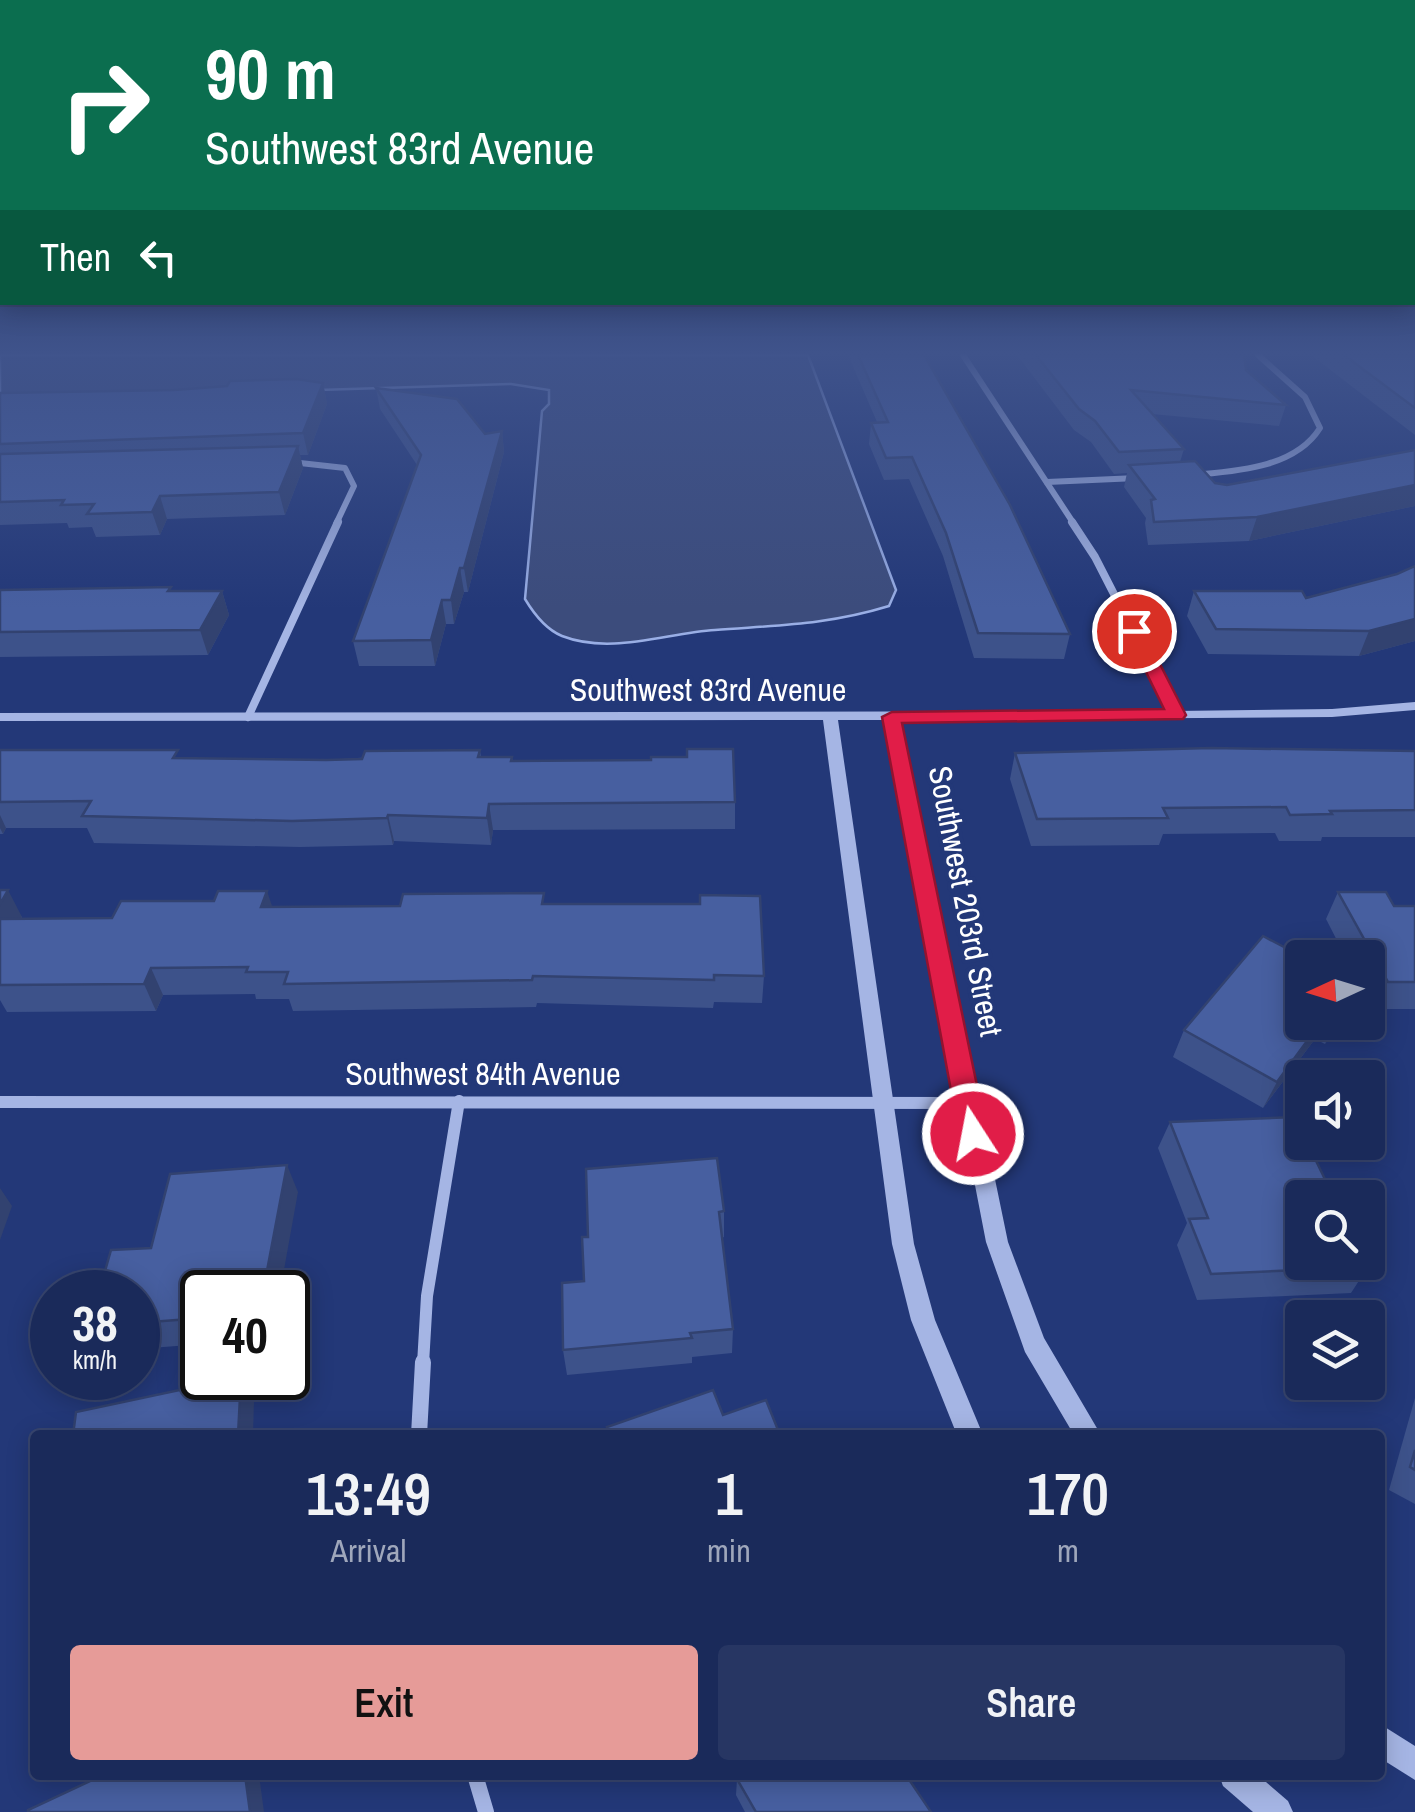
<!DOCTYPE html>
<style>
body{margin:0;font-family:"Archivo Narrow",sans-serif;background:#273663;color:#f1f3f6;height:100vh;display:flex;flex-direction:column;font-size:38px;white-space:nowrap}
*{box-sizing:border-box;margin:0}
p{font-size:32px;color:#9fa7bb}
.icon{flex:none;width:55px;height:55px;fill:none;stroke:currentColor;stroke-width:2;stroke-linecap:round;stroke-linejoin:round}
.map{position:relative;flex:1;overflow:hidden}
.sheet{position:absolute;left:30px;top:1430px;width:1355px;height:350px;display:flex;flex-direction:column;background:#1a2a5a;border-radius:10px;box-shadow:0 5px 25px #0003,0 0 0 2px #384670}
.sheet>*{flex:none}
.guide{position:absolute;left:0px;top:0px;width:1415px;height:305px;box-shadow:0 5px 25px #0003,0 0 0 2px #384670;background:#0b6e4f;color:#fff;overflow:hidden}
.needle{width:65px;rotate:266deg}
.controls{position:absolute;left:1285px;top:940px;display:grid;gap:20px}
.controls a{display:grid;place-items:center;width:100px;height:100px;border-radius:10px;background:#1a2a5a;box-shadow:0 5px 25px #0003,0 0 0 2px #384670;font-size:50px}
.speed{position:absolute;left:30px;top:1270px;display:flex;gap:20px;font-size:50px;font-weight:700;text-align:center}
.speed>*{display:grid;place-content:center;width:130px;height:130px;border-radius:50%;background:#1a2a5a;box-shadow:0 5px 25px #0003,0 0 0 2px #384670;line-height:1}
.speed small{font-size:25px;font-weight:400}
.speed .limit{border:5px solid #111;border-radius:15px;background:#fff;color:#111}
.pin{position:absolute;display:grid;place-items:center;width:85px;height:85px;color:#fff;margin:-42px;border:5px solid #fff;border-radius:50%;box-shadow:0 2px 10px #0007}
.me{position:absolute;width:110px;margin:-55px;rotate:349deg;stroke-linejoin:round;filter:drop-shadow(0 0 8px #0008)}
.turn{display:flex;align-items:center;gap:35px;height:210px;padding:0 40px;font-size:45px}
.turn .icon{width:130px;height:130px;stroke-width:2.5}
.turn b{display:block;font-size:70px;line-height:85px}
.then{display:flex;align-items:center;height:95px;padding:0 40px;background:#0003;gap:20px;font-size:38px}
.eta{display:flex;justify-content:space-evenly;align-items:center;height:170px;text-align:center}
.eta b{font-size:60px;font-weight:600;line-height:70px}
.cta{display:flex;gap:20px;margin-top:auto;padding:20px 40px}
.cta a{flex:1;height:115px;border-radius:10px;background:#e69b98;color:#111;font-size:40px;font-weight:600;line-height:115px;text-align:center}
.cta a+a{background:#273663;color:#f1f3f6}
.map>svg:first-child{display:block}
.water{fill:#3c4c7c;stroke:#99aee5;stroke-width:2.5}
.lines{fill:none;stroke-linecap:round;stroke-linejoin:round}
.minor-far3{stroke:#a5b5e4;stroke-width:6}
.minor-far2{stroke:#a5b5e4;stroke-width:8}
.minor-far1{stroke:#a5b5e4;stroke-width:12}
.minor{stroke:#a5b5e4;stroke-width:16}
.tertiary{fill:#a5b5e4;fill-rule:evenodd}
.wall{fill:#3d528a}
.shaded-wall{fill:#324270}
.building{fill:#475fa0;stroke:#324270;stroke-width:2.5}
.route{fill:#e11d48;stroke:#92132f;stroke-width:2.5}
.labels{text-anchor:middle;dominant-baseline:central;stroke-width:8;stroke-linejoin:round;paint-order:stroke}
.street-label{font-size:32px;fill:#fff;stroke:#233878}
</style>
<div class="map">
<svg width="1415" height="1812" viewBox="0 0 1415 1812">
<rect width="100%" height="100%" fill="#233878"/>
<path class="water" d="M0,355H808L896,590L889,606C827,625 779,625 715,630C666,633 611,655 562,636C545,629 534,614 525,599L542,411L549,404V390L511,384L0,400Z"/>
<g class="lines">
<g class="minor-far3">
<path d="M963,355L1074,524"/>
<path d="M291,462L345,468L354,486L336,524"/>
<path d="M1194,475C1237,471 1295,468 1320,428L1305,397L1258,355"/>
<path d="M1047,482L1137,478"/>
</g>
<g class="minor-far2">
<path d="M1072,522L1095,557L1176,715"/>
<path d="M248,717L338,522"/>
</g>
<g class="minor-far1">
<path d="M0,1102L967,1103"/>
<path d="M423,1364L427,1296L459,1101"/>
</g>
<g class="minor">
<path d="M419,1435L423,1362"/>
<path d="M475,1775L486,1812"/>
</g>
<g class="tertiary">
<path d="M1415,702V710L1332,717L900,720L1008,1242L1044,1338L1101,1435H1074L1025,1352L986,1242L885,720H838L914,1244L935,1320L983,1435H957L911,1320L892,1244L823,720L0,721V713L1176,711L1332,709Z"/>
<path d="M1380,1724L1415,1746V1780L1380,1758Z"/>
<path d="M1219,1775H1258L1288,1801L1293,1812H1253L1223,1786Z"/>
</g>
</g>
<g class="wall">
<path d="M848,355H924L1070,634L1064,659L974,658L943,556L909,479L884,480L869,444L871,423L877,422Z"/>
<path d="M1017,355H1244L1246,370L1286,405L1279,426L1152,414L1184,449L1180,462L1215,483L1227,485L1415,450V506L1249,541L1148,545L1145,523L1146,518L1124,487L1127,473L1114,474L1091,442L1074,430Z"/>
<path d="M1311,355H1415V435Z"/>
<path d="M323,383L327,404L308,455H300L303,468L285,515L167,519L160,535L96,537L92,527L69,528L67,523L0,525V393L174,390Z"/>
<path d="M376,388L485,434L502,431L504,452L468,592H464L454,624H446L435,666H359L353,641L417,465L380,409Z"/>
<path d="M1415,566V641L1359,656L1208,654L1187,616L1194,591L1306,598L1397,574Z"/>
<path d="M0,590L222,591L229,615L208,655L0,657Z"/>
<path d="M0,750L181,758L326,760L480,750L481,757H512L513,761L735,802V829L493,830L491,845L394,841L393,845L300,847L94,843L87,828H6L3,834H0Z"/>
<path d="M1415,751V837H1322L1321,841H1279L1275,833L1163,834L1159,845L1031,846L1010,779L1015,753Z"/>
<path d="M0,890L22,917V919L112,918L272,907L545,904L764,976L762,1003L714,1002L713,1008L537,1003L536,1007L293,1011L289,999H256L255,994L163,995L156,1011L7,1012L0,1000Z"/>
<path d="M1338,892L1394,906H1415V1009H1373L1368,998V958H1346L1326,919Z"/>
<path d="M1302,1022H1341L1325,1044L1315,1039L1263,1108L1173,1057L1184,1030Z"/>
<path d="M1170,1122L1368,1267L1351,1293L1197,1300L1177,1245L1187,1223L1158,1148Z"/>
<path d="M298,1192L202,1292V1344L138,1349V1292L151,1248Z"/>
<path d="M724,1211V1237L722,1238L733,1329L732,1353L692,1357V1363L567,1375L563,1350L584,1281L582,1237Z"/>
<path d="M1415,1398V1504L1389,1490Z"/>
<path d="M737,1779L931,1812H745L736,1795Z"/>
</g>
<g class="shaded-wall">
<path d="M323,383L327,404L308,455L303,433Z"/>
<path d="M502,431L504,452L468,592L464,568Z"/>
<path d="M298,446L303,468L285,515L279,492Z"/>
<path d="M1415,485V506L1249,541L1257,517Z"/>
<path d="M160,496L167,519L160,535L152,512Z"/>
<path d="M460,568L464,592L454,624L451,600Z"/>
<path d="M222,591L229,615L208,655L200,630Z"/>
<path d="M442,600L446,624L435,666L431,640Z"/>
<path d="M1415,619V641L1359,656L1369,631Z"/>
<path d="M489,804L493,830L491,845L487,818Z"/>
<path d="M0,815L6,828L3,834L0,828Z"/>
<path d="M388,815L394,841L393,845L387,818Z"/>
<path d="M8,890L22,917L6,946L0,935V904Z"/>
<path d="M267,891L276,918L261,907Z"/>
<path d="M151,968L163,995L156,1011L144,984Z"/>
<path d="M1321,1022H1323L1315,1039L1263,1108L1277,1082Z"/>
<path d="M1336,1022H1341L1325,1044Z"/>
<path d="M287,1165L298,1192L280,1292H263Z"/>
<path d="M0,1188L12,1206L0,1240Z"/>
<path d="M242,1378L254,1401L253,1435H238Z"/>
<path d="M245,1775H259L264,1812H250Z"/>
</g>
<g class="building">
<path d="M858,355H924L1010,505L1070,634L978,633L946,533L912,457L886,458L871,423L888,422Z"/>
<path d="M1036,355H1244L1246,370L1286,405L1131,390L1184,449L1119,452L1095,421L1079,409Z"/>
<path d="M1344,355H1415V408Z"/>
<path d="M296,379L323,383L303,433L0,444V393L174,390L227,386L230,381Z"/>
<path d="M376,388L457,399L485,434L502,431L464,568H460L451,600H442L431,640L353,641L421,455Z"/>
<path d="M298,446L279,492L160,496L152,512L87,514L94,504L61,505L64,500L0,502V454Z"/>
<path d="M1415,450V485L1257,517L1154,522L1151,500L1155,499L1129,465L1195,461L1215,483L1227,485Z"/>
<path d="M1415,566V619L1369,631L1216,629L1194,591H1302L1306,598L1397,574Z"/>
<path d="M171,587L168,591H222L200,630L0,632V590Z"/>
<path d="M1211,748L1415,751V810L1330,811L1332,814L1290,815L1286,807L1163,808L1168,818L1037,819L1015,753Z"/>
<path d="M687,749H733L735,802L489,804L487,818L388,815L387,818L292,821L82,816L91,801L0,802V750H178L173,758L326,760L362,759L365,751L480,750L478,757H512L511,761L651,760V757H687Z"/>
<path d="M0,890H8L0,904Z"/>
<path d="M218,891H267L261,907L400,906L403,894L544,893L542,904H700V895L760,896L764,976L714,975V980L533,976L532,980L284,984L288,972H246L248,967L151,968L144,984L0,985V919L112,918L121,901H214Z"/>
<path d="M1338,892H1386L1394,906H1415V982H1388Z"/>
<path d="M1263,936L1305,958H1302V1022H1321L1277,1082L1184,1030Z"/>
<path d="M1295,1117L1302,1133V1142H1307L1334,1198H1302V1262H1366L1368,1267L1211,1274L1189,1219L1208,1218L1170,1122Z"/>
<path d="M717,1158L724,1211L719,1212L733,1329L690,1333L692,1338L563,1350L562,1283L584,1281L582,1237H588L586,1169Z"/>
<path d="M287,1165L263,1292H202V1318L138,1323V1292H99L111,1250L151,1248L170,1174Z"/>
<path d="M236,1378H241L238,1435H73L76,1412Z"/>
<path d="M713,1390L723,1415L766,1400L780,1435H610L607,1427Z"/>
<path d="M1415,1450V1470L1410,1467Z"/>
<path d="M103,1775H245L250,1812H28V1810Z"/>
<path d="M742,1775H906L931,1812H756L737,1779Z"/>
</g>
<linearGradient id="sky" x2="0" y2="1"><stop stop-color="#131f42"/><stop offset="0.58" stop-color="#3f538b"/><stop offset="1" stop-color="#3f538b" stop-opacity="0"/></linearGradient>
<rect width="1415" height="609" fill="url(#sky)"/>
<path class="route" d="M1134,626L1143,631L1186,715L1183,719L902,723L987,1134L983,1141L973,1145L963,1141L959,1134L882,717L892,712L1164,709L1126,631Z"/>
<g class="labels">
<g class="street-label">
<text x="708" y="689">Southwest 83rd Avenue</text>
<text transform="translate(966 901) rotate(79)">Southwest 203rd Street</text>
<text x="483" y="1073">Southwest 84th Avenue</text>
</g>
</g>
</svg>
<div class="controls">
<a><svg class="needle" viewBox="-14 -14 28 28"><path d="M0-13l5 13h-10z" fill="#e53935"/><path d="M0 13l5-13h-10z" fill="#9fa7bb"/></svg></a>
<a><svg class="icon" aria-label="sound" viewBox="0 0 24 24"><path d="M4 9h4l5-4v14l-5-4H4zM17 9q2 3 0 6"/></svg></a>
<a><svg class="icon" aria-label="search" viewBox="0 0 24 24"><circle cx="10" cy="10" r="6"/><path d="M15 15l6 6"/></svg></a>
<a><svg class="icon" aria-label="layers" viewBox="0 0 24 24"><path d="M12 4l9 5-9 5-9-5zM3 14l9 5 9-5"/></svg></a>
</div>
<div class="speed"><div>38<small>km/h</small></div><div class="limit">40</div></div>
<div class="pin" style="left:1134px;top:631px;background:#d93025"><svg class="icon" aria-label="arrive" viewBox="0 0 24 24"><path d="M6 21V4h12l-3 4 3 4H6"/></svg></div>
<svg class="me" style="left:973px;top:1134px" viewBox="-20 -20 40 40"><circle r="17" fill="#e11d48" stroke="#fff" stroke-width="3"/><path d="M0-11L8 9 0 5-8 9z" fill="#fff"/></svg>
<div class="guide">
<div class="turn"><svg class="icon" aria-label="right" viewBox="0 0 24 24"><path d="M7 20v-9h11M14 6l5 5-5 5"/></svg><div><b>90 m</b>Southwest 83rd Avenue</div></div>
<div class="then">Then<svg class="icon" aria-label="left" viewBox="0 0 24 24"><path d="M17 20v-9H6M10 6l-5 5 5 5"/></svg></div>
</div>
<section class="sheet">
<div class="eta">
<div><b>13:49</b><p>Arrival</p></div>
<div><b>1</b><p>min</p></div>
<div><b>170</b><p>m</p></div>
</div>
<div class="cta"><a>Exit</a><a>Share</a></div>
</section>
</div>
